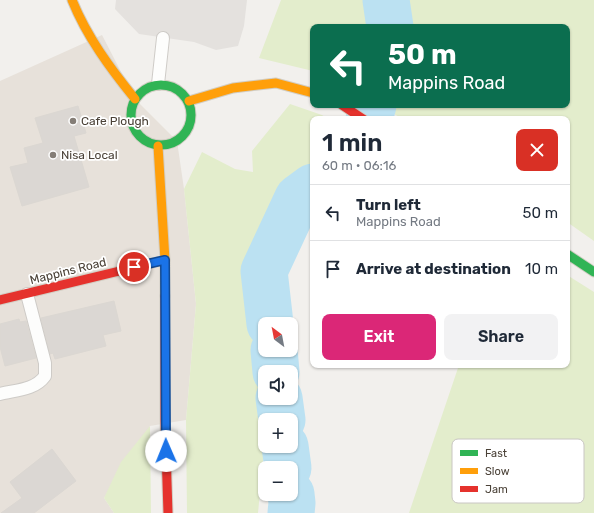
<!DOCTYPE html>
<meta charset="utf-8">
<style>
body{margin:0;font-family:Rubik,sans-serif;background:#f2f2f3;color:#1f2937;height:100vh;display:flex;flex-direction:column;font-size:15px;white-space:nowrap}
*{box-sizing:border-box;margin:0}
p{font-size:13px;color:#747a83}
.icon{flex:none;width:22px;height:22px;fill:none;stroke:currentColor;stroke-width:2;stroke-linecap:round;stroke-linejoin:round}
.map{position:relative;flex:1;overflow:hidden}
.sheet{position:absolute;left:310px;top:116px;width:260px;height:252px;display:flex;flex-direction:column;background:#fff;border-radius:8px;box-shadow:0 1px 3px #0004}
.sheet>*{flex:none}
.banner{position:absolute;left:310px;top:24px;width:260px;height:84px;border-radius:8px;box-shadow:0 1px 3px #0004;background:#0b6e4f;color:#fff;overflow:hidden}
.needle{width:26px;rotate:328deg}
.controls{position:absolute;left:258px;top:317px;display:grid;gap:8px}
.controls a{display:grid;place-items:center;width:40px;height:40px;border-radius:8px;background:#fff;box-shadow:0 1px 3px #0004;font-size:20px}
.pin{position:absolute;display:grid;place-items:center;width:34px;height:34px;color:#fff;margin:-17px;border:2px solid #fff;border-radius:50%;box-shadow:0 1px 4px #0007}
.me{position:absolute;width:44px;margin:-22px;rotate:359deg;stroke-linejoin:round;filter:drop-shadow(0 0 3px #0008)}
.turn{display:flex;align-items:center;gap:14px;height:84px;padding:0 12px;font-size:18px}
.turn .icon{width:52px;height:52px;stroke-width:2.5}
.turn b{display:block;font-size:28px;line-height:34px}
.round{display:grid;place-items:center;flex:none;width:42px;height:42px;border-radius:8px;background:#f2f2f3}
.overview{display:flex;align-items:center;justify-content:space-between;height:68px;padding:0 12px}
h1{font-size:24px;font-weight:600;line-height:30px}
.primary-button{display:flex;gap:8px;margin-top:auto;padding:8px 12px}
.primary-button a{flex:1;height:46px;border-radius:8px;background:#db2777;color:#fff;font-size:16px;font-weight:600;line-height:46px;text-align:center}
.primary-button a+a{background:#f2f2f3;color:#1f2937}
ul{padding:0;list-style:none}
li{display:flex;align-items:center;gap:12px;height:56px;padding:0 12px;border-top:1px solid #e0e1e3}
li div{flex:1}
li b{display:block;font-size:15px}
li em{font-style:normal}
.map>svg:first-child{display:block}
.residential{fill:#e7e1da}
.green{fill:#e3edcc}
.parking{fill:#e4e1de}
.lines{fill:none;stroke-linecap:round;stroke-linejoin:round}
.river{stroke:#bbe1f2;stroke-width:47}
.building{fill:#dbd7d3;stroke:#dbd7d2}
.lane-casing{stroke:#cecbc7;stroke-width:14}
.fast-casing{stroke:#d2cdc3;stroke-width:11}
.slow-casing{stroke:#d2cdc3;stroke-width:11}
.jam-casing{stroke:#d2cdc3;stroke-width:11}
.lane{stroke:#fdfdfc;stroke-width:12}
.fast{stroke:#30b455;stroke-width:9}
.slow{stroke:#ff9f0a;stroke-width:9}
.jam{stroke:#e5322d;stroke-width:9}
.route-casing{stroke:#114b97;stroke-width:10}
.route{stroke:#1a73e8;stroke-width:7}
.poi-dot{fill:#857e77;stroke:#fff;stroke-width:1.5}
.labels{text-anchor:middle;dominant-baseline:central;stroke-width:3.5;stroke-linejoin:round;paint-order:stroke}
.poi-label{font-size:12px;fill:#4a4137;stroke:#fff;text-anchor:start}
.street-label{font-size:12px;fill:#4a4137;stroke:#fff}
.key{fill:#fff;stroke:#c9c6c3;stroke-width:1}
.key-label{font-size:11px;fill:#4a4137}
</style>
<div class="map">
<svg width="594" height="513" viewBox="0 0 594 513">
<rect width="100%" height="100%" fill="#f2f0ed"/>
<path class="residential" d="M102,35L135,99L177,141L184,189L196,304L186,420L150,426L104,498L114,513H0V81Z"/>
<g class="green">
<path d="M281,0H594V241L567,222V119H403L378,105H567V27H313V71L259,58Z"/>
<path d="M290,104L322,115L328,119H313V164L295,180L278,202L252,269L264,450L258,513H187L186,420L196,304L184,189L202,152L235,169L253,172L252,151Z"/>
<path d="M567,275L594,292V513H409L459,365H567Z"/>
<path d="M150,426L151,513H114L104,498L121,462Z"/>
</g>
<path class="parking" d="M116,0H247L244,26L238,46L216,50L194,42L139,34L115,9Z"/>
<g class="lines">
<g class="river">
<path d="M386,0L390,27"/>
<path d="M369,119L373,105"/>
<path d="M270,324L264,271L298,198L313,187"/>
<path d="M274,350L276,372"/>
<path d="M279,398L282,420"/>
<path d="M285,446L288,468"/>
<path d="M291,494L292,503L291,513"/>
</g>
</g>
<g class="building">
<path d="M78,106L86,133L74,136L89,187L22,206L10,167L28,163L24,148L43,143L35,118Z"/>
<path d="M114,301L121,331L103,335L106,346L55,359L53,353L50,354L41,318Z"/>
<path d="M19,319L20,322L26,321L36,358L5,366L0,347V324Z"/>
<path d="M52,449L76,481L34,513H1L22,498L10,482Z"/>
</g>
<g class="lines">
<g class="lane-casing">
<g id="lane">
<path d="M158,84L163,38"/>
<path d="M0,394C16,390 35,390 45,376V363L27,294"/>
</g>
</g>
<g class="fast-casing">
<g id="fast">
<circle cx="161" cy="115" r="30"/>
<path d="M567,254L594,272"/>
</g>
</g>
<g class="slow-casing">
<g id="slow">
<path d="M72,0C87,37 110,68 135,99"/>
<path d="M189,101L233,88L276,83L313,93"/>
<path d="M158,146L165,260V296"/>
</g>
</g>
<g class="jam-casing">
<g id="jam">
<path d="M342,105L363,119"/>
<path d="M165,296V420L168,513"/>
<path d="M0,300L165,260"/>
</g>
</g>
<use href="#lane" class="lane"/>
<use href="#fast" class="fast"/>
<use href="#slow" class="slow"/>
<use href="#jam" class="jam"/>
</g>
<g class="lines">
<g class="route-casing">
<path id="route" d="M134,267L165,260L166,451"/>
</g>
<use href="#route" class="route"/>
</g>
<g class="poi-dot">
<circle cx="73" cy="121" r="4"/>
<circle cx="53" cy="155" r="4"/>
</g>
<g class="labels">
<g class="poi-label">
<text x="81" y="121">Cafe Plough</text>
<text x="61" y="155">Nisa Local</text>
</g>
<g class="street-label">
<text transform="translate(68 271) rotate(-14)">Mappins Road</text>
</g>
</g>
<rect x="452" y="439" width="132" height="64" rx="6" class="key"/>
<rect x="460" y="450" width="18" height="6" fill="#30b455"/>
<rect x="460" y="468" width="18" height="6" fill="#ff9f0a"/>
<rect x="460" y="486" width="18" height="6" fill="#e5322d"/>
<g class="key-label">
<text x="485" y="457">Fast</text>
<text x="485" y="475">Slow</text>
<text x="485" y="493">Jam</text>
</g>
</svg>
<div class="controls">
<a><svg class="needle" viewBox="-14 -14 28 28"><path d="M0-13l5 13h-10z" fill="#e53935"/><path d="M0 13l5-13h-10z" fill="#747a83"/></svg></a>
<a><svg class="icon" aria-label="sound" viewBox="0 0 24 24"><path d="M4 9h4l5-4v14l-5-4H4zM17 9q2 3 0 6"/></svg></a>
<a>+</a>
<a>−</a>
</div>
<div class="pin" style="left:134px;top:267px;background:#d93025"><svg class="icon" aria-label="arrive" viewBox="0 0 24 24"><path d="M6 21V4h12l-3 4 3 4H6"/></svg></div>
<svg class="me" style="left:166px;top:451px" viewBox="-20 -20 40 40"><circle r="19" fill="#fff"/><path d="M0-13L10 11 0 6-10 11z" fill="#1a73e8"/></svg>
<div class="banner">
<div class="turn"><svg class="icon" aria-label="left" viewBox="0 0 24 24"><path d="M17 20v-9H6M10 6l-5 5 5 5"/></svg><div><b>50 m</b>Mappins Road</div></div>
</div>
<section class="sheet">
<div class="overview"><div><h1>1 min</h1><p>60 m · 06:16</p></div><a class="round" style="background:#d93025;color:#fff"><svg class="icon" aria-label="close" viewBox="0 0 24 24"><path d="M6 6l12 12M18 6L6 18"/></svg></a></div>
<ul>
<li><svg class="icon" aria-label="left" viewBox="0 0 24 24"><path d="M17 20v-9H6M10 6l-5 5 5 5"/></svg><div><b>Turn left</b><p>Mappins Road</p></div><em>50 m</em></li>
<li><svg class="icon" aria-label="arrive" viewBox="0 0 24 24"><path d="M6 21V4h12l-3 4 3 4H6"/></svg><div><b>Arrive at destination</b></div><em>10 m</em></li>
</ul>
<div class="primary-button"><a>Exit</a><a>Share</a></div>
</section>
</div>
